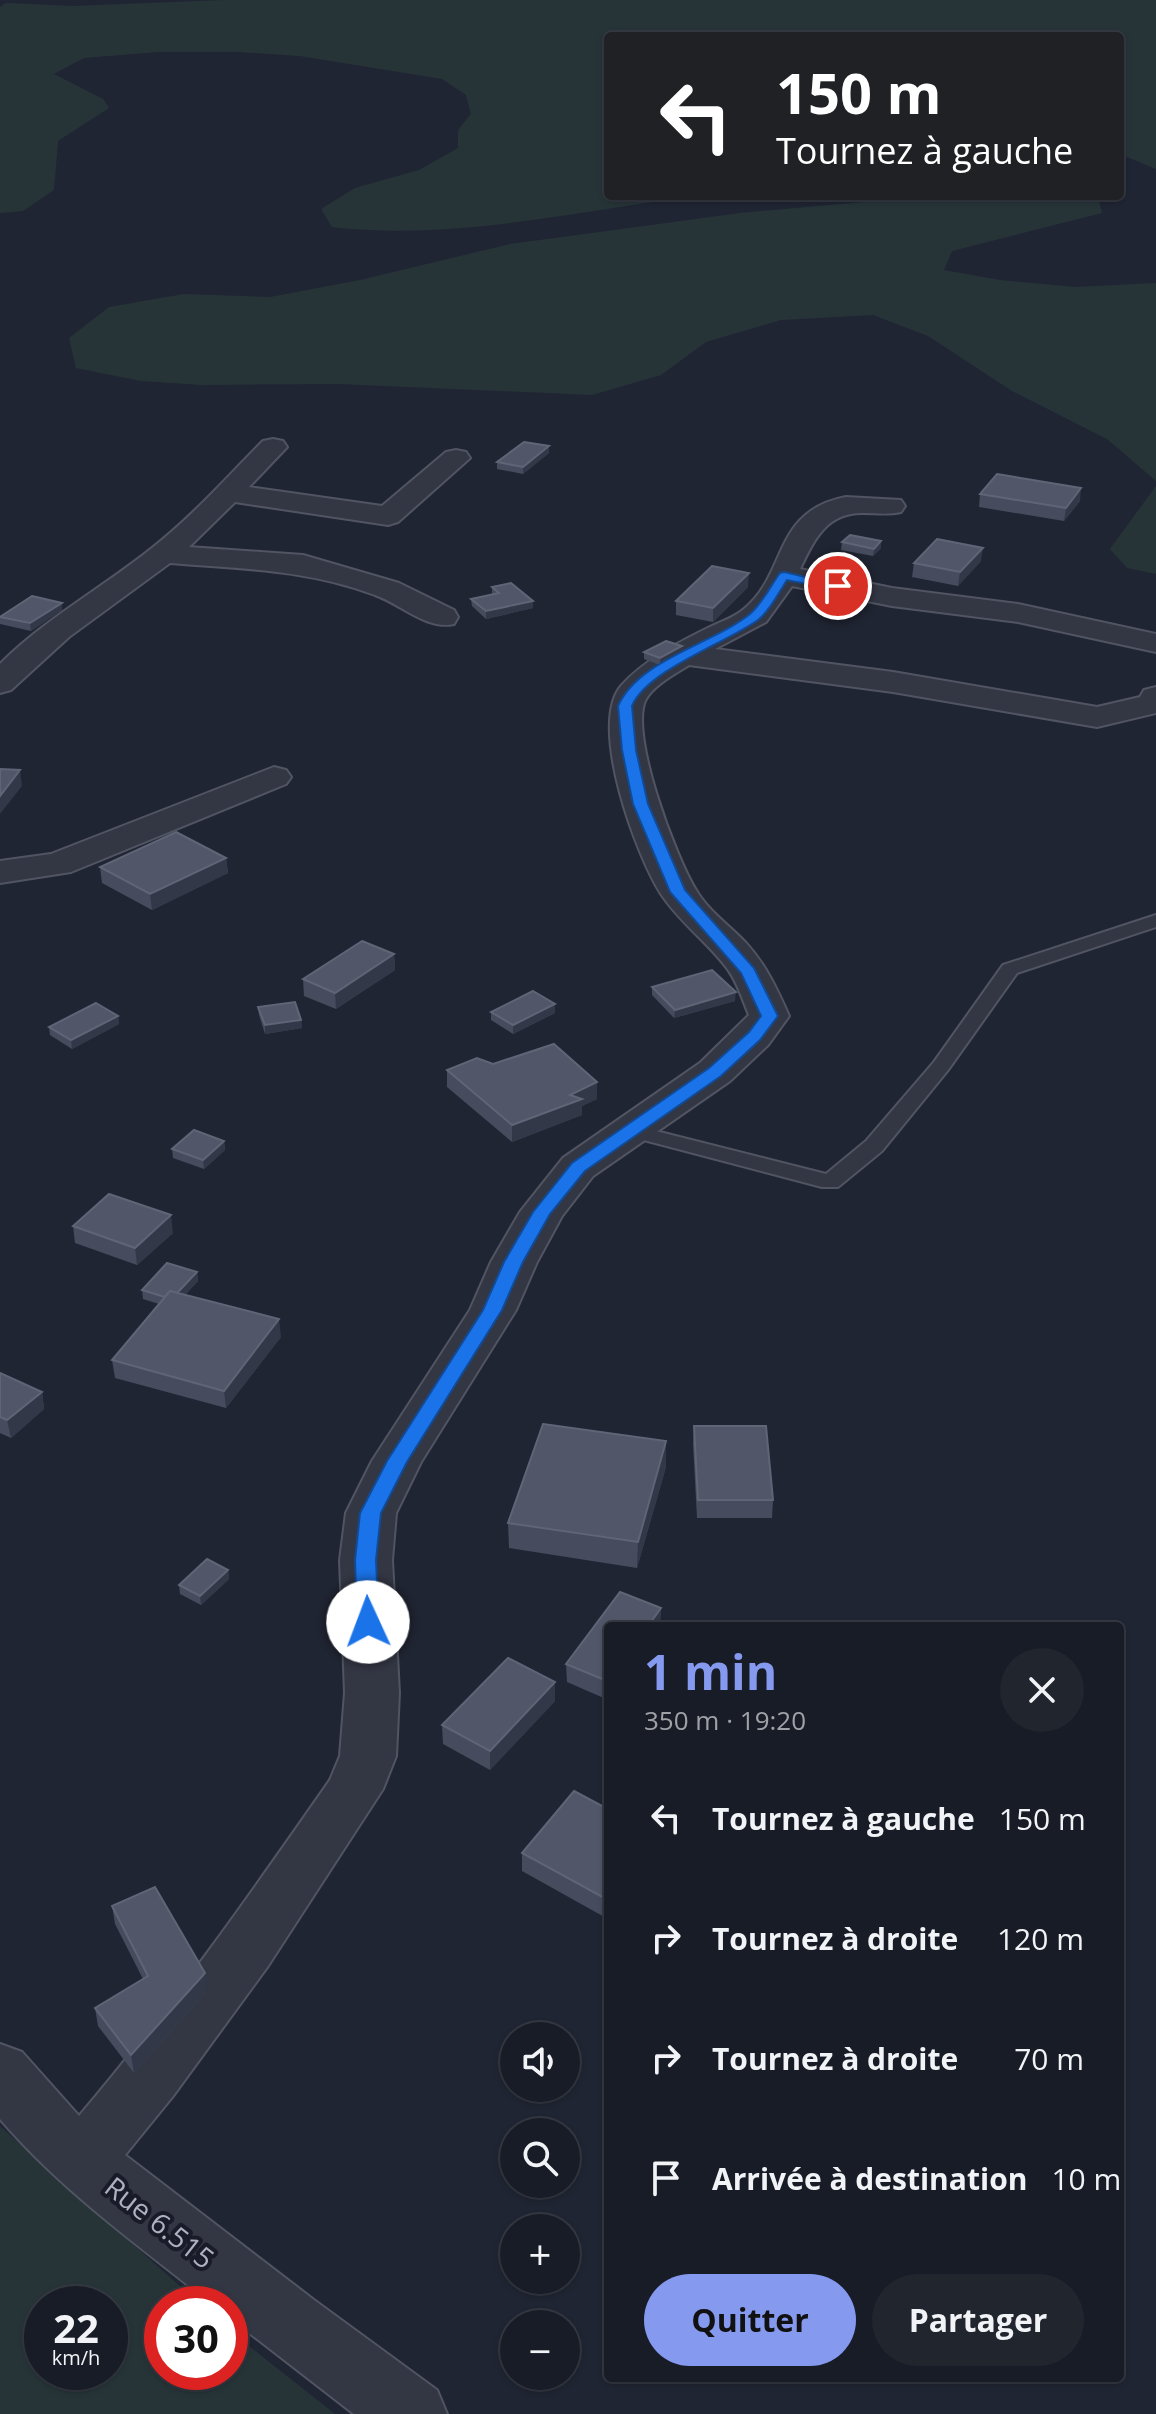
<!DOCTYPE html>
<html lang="fr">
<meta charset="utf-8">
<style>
body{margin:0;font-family:"Open Sans",sans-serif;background:#21252e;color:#f1f3f6;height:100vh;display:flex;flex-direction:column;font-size:30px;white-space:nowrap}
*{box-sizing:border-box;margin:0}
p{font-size:26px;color:#9fa1a7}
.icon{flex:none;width:44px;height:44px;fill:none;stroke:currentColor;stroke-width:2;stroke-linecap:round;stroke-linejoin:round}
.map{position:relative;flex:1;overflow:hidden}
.side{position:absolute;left:604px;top:1622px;width:520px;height:760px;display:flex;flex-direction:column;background:#181c26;border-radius:8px;box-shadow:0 2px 6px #0004,0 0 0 2px #363a43}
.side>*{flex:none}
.banner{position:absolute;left:604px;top:32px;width:520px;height:168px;border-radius:8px;box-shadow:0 2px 6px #0004,0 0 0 2px #363a43;background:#202124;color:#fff;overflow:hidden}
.fabs{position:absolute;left:500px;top:2022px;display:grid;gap:16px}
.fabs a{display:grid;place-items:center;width:80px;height:80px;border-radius:50%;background:#181c26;box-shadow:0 2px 6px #0004,0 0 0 2px #363a43;font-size:40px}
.speed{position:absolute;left:24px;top:2286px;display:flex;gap:16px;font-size:40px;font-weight:700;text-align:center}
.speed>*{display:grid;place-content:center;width:104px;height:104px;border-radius:50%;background:#181c26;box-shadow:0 2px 6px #0004,0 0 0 2px #363a43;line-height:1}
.speed small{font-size:20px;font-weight:400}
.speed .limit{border:12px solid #d22;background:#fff;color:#111}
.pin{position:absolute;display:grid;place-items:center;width:68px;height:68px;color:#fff;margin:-34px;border:4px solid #fff;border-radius:50%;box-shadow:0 2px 8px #0007}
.me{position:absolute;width:88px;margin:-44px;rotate:358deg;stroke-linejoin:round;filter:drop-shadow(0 0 6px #0008)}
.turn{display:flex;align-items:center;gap:28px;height:168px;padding:0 40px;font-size:36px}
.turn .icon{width:104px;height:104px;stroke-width:2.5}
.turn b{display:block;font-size:56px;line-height:68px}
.round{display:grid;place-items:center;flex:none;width:84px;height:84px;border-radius:42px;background:#21252e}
.head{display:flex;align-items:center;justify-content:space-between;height:136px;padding:0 40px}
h1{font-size:48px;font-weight:700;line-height:60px;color:#8599ee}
.button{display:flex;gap:16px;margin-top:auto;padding:16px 40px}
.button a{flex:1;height:92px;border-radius:48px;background:#8599ee;color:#111;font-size:32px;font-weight:700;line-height:92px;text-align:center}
.button a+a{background:#21252e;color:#f1f3f6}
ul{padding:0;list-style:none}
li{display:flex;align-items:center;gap:24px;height:120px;padding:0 40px}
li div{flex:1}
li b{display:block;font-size:30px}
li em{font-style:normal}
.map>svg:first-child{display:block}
.green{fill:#263438;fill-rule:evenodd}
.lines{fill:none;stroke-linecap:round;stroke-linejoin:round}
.lane-casing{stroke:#515462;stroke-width:4}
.street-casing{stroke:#515462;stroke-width:4}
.lane{fill:#333744;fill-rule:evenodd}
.street{fill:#333744;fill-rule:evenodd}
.wall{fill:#464c5d}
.shaded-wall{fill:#323848}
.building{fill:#515768;stroke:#5f6576;stroke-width:2}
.route{fill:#1a73e8;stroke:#114b97;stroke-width:2}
.labels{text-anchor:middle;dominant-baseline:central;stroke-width:8;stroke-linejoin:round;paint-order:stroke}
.near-street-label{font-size:28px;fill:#adb1c1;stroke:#191c28}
</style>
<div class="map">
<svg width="1156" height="2414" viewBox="0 0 1156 2414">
<rect width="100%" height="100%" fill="#202533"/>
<g class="green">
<path d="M224,0H1156V169L1120,154V36H608V196H696C577,211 452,241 332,227L321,209L355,188L419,170L458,148V130L471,114L466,95L442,79L300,56L237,52H158L84,58L54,74L103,99L109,108L58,141L54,190L23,211L0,213V7L6,3L73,6Z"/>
<path d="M931,196H1052L1099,201L1102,213L952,251L944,270L1000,280L1075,287L1156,283V481L1107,439L1012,391L928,336L873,315L781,320L706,342L661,375L592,395L338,384L203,385L141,381L76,368L69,338L109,307L184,294L270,297L360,280L510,244L740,213Z"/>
<path d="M1156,486V574L1127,568L1110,549Z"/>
<path d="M0,2126L200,2304H162V2372H230V2331L335,2414H0ZM42,2304H110V2372H42Z"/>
</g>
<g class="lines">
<g class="lane-casing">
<path id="lane" d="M1156,915V927L1017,973L948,1070L882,1151L838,1187H822L621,1134L617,1130L628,1124L826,1174L866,1141L934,1062L1003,965Z"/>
</g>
<g class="street-casing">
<g id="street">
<path d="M273,439L283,441L287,447L249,487L382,506L446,452L456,450L466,452L470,458L398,522L388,525L235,502L189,547L303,555L399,583L454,610L458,617L454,624C426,630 401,604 375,595C306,569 242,569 170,563L69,637L11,690L0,693V664C45,619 102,588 152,548C193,516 227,477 263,441Z"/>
<path d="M846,497L901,500L905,506L901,512C888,515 876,513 862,513C826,513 814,540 800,569L892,588L1018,604L1156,634V652L1018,622L892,606L792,586L766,622L715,649L893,672L1097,707L1140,697L1144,690L1156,687V713L1097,727L893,692L689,665C675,674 654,685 646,699C628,732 676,858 696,890C708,911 730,926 746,943C766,965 777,989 789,1016L768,1045L730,1081L593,1176L562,1216L537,1262L516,1310L421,1462L396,1513L392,1560L399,1693L396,1756L383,1789L268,1966L173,2096L125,2155L314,2300L437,2390L447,2414H354L230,2318V2304H212C139,2246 61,2190 0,2119V2044L22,2052L79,2116C170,2009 250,1895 330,1780L340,1756L345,1693L340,1560L346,1513L372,1461L470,1310L491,1262L520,1212L563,1158L700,1063L749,1015C743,1001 738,984 729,971C709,943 680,923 661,894C636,855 588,725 621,686C644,660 681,641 712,626C723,621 735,617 744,609C788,573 772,511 846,497Z"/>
<path d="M274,767L286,770L291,777L286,784L71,872L0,883V861L51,854Z"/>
</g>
</g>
<use href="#lane" class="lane"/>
<use href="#street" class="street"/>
</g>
<g class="wall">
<path d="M549,453L523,474L497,469V462Z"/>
<path d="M980,494L1080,501L1064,521L979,507Z"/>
<path d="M881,541V548L873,556L841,550L842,542Z"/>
<path d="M981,561L958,586L912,577L914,563Z"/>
<path d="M492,587L533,608L486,619L472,606L471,599L492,595Z"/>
<path d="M748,587L713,622L676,615V601Z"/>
<path d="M62,603V610L31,631L0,624V616Z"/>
<path d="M644,652L682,654L660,665L644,659Z"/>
<path d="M226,858L228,873L152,910L102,883L100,867Z"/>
<path d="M394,954L395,970L336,1009L304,996L303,979Z"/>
<path d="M652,987L735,1001L674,1018L652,995Z"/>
<path d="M258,1007L301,1020L302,1028L265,1034L259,1015Z"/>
<path d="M491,1012L555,1013L513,1034L491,1020Z"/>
<path d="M118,1016L119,1024L72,1049L50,1035L49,1027Z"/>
<path d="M493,1064L597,1082V1099L582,1106V1115L512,1142L447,1087V1070Z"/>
<path d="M224,1141L225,1150L204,1169L173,1158L172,1149Z"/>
<path d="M73,1226L173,1233L137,1265L75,1243Z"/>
<path d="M197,1272L198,1281L185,1295L281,1337L226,1408L115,1378L112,1360L159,1304L143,1299L142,1290Z"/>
<path d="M0,1373L42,1392L44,1409L11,1438L0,1433Z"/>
<path d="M694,1426L773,1500L772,1518H697L693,1444Z"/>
<path d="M666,1441V1467L637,1568L509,1548L508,1523Z"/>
<path d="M228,1570L229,1579L201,1605L180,1594L179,1585Z"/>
<path d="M620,1592L661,1608L660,1626H608V1697L606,1699L567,1682L566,1664Z"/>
<path d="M555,1682V1701L490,1770L443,1744L442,1725Z"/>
<path d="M608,1809V1919L522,1871V1853Z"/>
<path d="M112,1906L207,1991L134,2073L98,2026L95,2008L143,1979L115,1924Z"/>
</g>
<g class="shaded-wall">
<path d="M549,446V453L523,474V467Z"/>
<path d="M1081,488L1080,501L1064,521L1066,508Z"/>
<path d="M881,541V548L873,556L874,549Z"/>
<path d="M983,548L981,561L958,586L960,572Z"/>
<path d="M749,573L748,587L713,622V608Z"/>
<path d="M533,601V608L486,619V611Z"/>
<path d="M62,603V610L31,631L30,623Z"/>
<path d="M682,646V654L660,665V658Z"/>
<path d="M20,770L22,786L0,814V796Z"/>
<path d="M226,858L228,873L152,910L150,894Z"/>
<path d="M394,954L395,970L336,1009L335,993Z"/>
<path d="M736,992L735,1001L674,1018L675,1010Z"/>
<path d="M555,1004V1013L513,1034V1025Z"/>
<path d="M118,1016L119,1024L72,1049L71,1040Z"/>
<path d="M301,1020L302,1028L265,1034V1025Z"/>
<path d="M597,1082V1099L582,1106V1115L512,1142V1125L570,1095Z"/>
<path d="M224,1141L225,1150L204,1169L203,1160Z"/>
<path d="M171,1215L173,1233L137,1265L135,1248Z"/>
<path d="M197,1272L198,1281L172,1308L171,1300Z"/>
<path d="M279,1319L281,1337L226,1408L224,1391Z"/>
<path d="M42,1392L44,1409L11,1438L7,1420Z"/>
<path d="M666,1441V1467L637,1568L638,1542Z"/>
<path d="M228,1570L229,1579L201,1605L200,1596Z"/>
<path d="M661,1608L660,1626H648Z"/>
<path d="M608,1679V1697L606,1699L607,1681Z"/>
<path d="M555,1682V1701L490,1770V1751Z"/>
<path d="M205,1973L207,1991L134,2073L131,2055Z"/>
</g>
<g class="building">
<path d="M524,442L549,446L523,467L497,462Z"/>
<path d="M997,474L1081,488L1066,508L980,494Z"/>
<path d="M850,535L881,541L874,549L842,542Z"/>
<path d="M937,539L983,548L960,572L914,563Z"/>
<path d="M712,566L749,573L713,608L676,601Z"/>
<path d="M511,583L533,601L486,611L471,599L499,593L492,587Z"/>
<path d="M32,596L62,603L30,623L0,617Z"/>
<path d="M666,641L682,646L660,658L644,652Z"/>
<path d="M0,769L20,770L0,796Z"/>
<path d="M176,832L226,858L150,894L100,867Z"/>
<path d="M362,941L394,954L335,993L303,979Z"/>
<path d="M712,970L736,992L675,1010L652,987Z"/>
<path d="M533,991L555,1004L513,1025L491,1012Z"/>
<path d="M295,1002L301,1020L265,1025L258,1007Z"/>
<path d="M96,1003L118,1016L71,1040L49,1027Z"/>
<path d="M554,1044L597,1082L570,1095L582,1099L512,1125L447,1070L477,1058L493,1064Z"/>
<path d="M194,1130L224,1141L203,1160L172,1149Z"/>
<path d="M109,1194L171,1215L135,1248L73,1226Z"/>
<path d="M167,1263L197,1272L177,1293L170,1291L165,1297L142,1290Z"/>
<path d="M170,1291L279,1319L224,1391L112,1360Z"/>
<path d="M0,1373L42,1392L7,1420L0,1417Z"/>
<path d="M543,1424L666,1441L638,1542L508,1523Z"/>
<path d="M694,1426H766L773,1500H698Z"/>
<path d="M207,1559L228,1570L200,1596L179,1585Z"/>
<path d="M620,1592L661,1608L648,1626H608V1679L607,1681L566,1664Z"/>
<path d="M508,1658L555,1682L490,1751L442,1725Z"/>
<path d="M574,1791L608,1809V1900L522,1853Z"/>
<path d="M155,1887L205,1973L131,2055L95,2008L148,1976L112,1906Z"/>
</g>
<path class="route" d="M784,572L844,586L838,590L787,580C779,592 770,611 758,620C726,643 647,670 632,706L636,750L648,804L685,890L754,968L778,1016L760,1040L721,1076L585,1171L550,1214L523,1262L502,1310L407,1462L381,1513L376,1560L379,1622L376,1628H360L357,1622L355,1560L360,1513L387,1461L483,1310L504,1262L533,1212L572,1163L709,1068L749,1032L761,1016L741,973L670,892L633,804L622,750L618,706C639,659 713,644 750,614C762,604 771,585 780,573Z"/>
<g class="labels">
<g class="near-street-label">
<text transform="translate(160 2222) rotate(38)">Rue 6.515</text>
</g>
</g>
</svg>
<div class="fabs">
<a><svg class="icon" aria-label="sound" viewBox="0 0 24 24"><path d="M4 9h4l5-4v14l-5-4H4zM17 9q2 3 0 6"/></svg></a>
<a><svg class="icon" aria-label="search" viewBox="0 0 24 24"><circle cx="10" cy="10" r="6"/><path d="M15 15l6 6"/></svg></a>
<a>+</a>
<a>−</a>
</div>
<div class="speed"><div>22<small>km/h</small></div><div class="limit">30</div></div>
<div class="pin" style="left:838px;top:586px;background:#d93025"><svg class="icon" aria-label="arrive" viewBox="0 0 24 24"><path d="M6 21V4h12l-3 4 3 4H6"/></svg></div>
<svg class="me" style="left:368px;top:1622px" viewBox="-20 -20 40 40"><circle r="19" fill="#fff"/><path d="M0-13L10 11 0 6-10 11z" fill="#1a73e8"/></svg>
<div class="banner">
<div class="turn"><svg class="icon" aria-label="left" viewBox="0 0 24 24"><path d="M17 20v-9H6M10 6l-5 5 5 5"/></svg><div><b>150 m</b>Tournez à gauche</div></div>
</div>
<section class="side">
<div class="head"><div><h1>1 min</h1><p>350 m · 19:20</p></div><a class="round"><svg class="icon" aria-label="close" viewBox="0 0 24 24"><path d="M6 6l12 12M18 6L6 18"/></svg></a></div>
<ul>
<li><svg class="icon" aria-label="left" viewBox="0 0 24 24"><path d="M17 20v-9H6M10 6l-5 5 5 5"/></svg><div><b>Tournez à gauche</b></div><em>150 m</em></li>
<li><svg class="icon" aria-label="right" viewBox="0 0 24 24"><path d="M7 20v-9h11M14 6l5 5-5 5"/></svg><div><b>Tournez à droite</b></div><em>120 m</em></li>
<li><svg class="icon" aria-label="right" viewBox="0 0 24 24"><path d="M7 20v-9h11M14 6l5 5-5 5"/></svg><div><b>Tournez à droite</b></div><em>70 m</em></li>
<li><svg class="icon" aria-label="arrive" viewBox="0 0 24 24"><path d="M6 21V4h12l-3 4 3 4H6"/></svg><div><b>Arrivée à destination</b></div><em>10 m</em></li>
</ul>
<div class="button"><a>Quitter</a><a>Partager</a></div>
</section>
</div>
